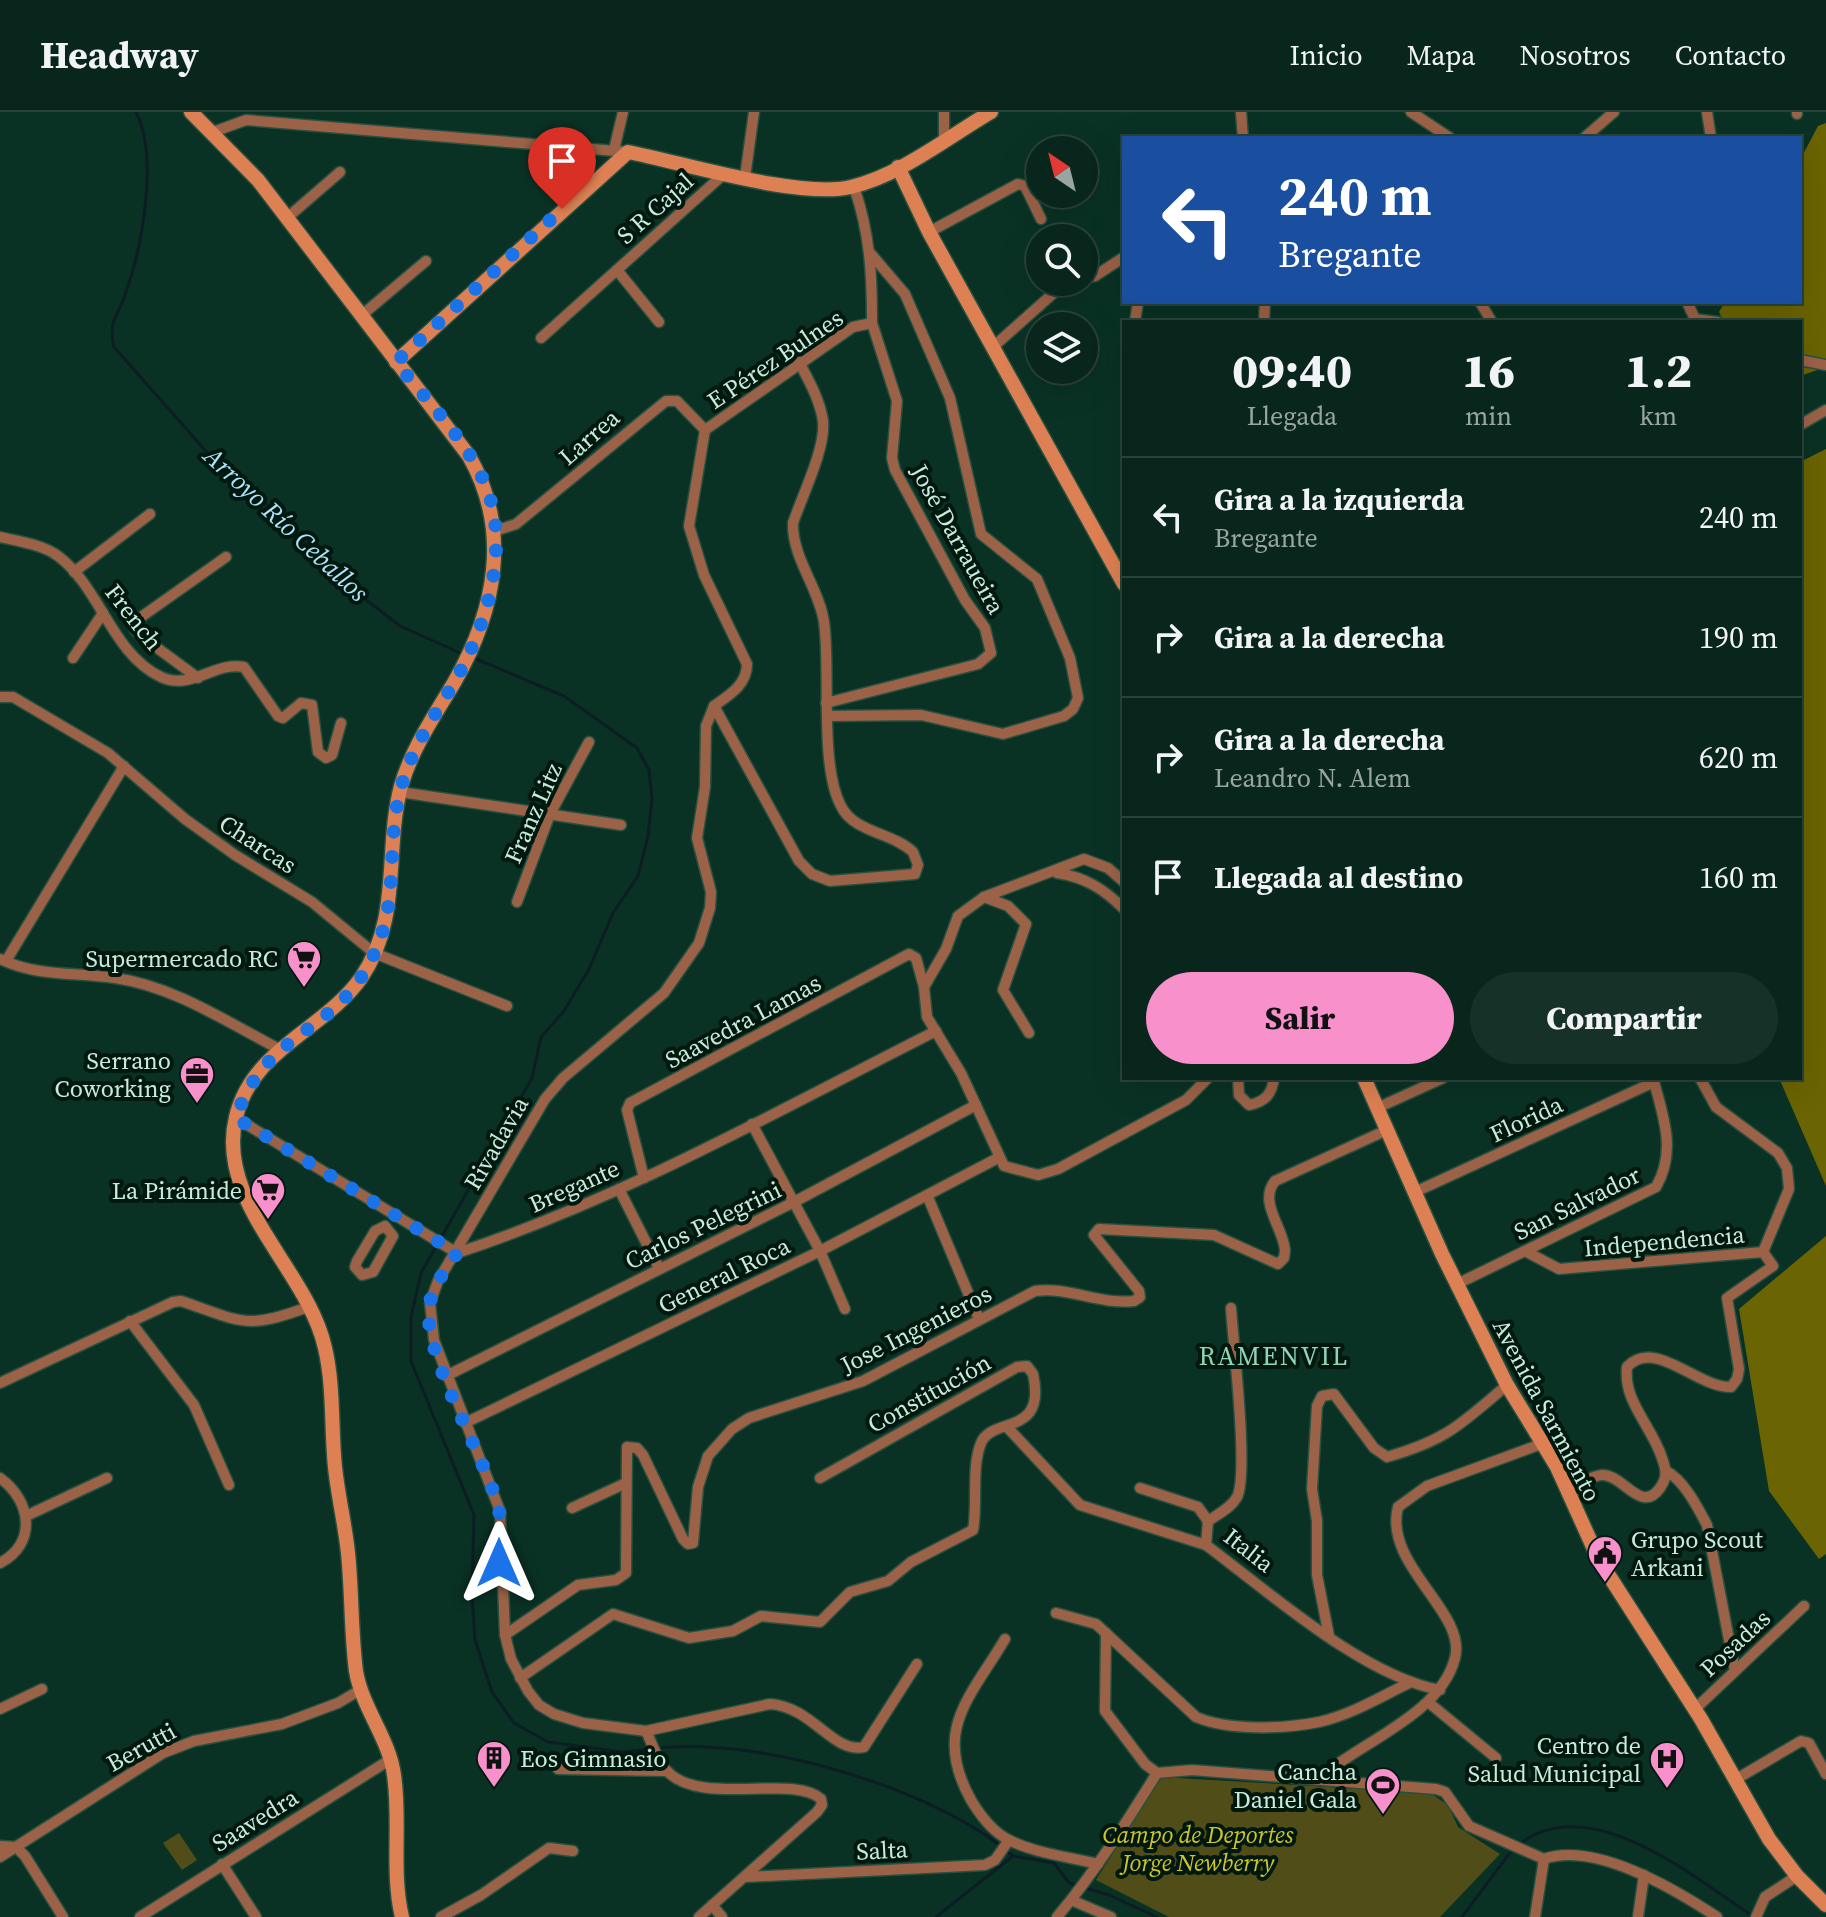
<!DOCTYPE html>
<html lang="es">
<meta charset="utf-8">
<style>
body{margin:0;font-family:"Source Serif 4",serif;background:#163228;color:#f1f3f6;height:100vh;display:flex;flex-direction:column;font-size:30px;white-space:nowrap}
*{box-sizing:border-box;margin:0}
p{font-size:26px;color:#98a5a3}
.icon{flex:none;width:44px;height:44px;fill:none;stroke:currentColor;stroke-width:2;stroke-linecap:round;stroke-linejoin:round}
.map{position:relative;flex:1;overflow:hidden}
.side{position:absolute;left:1122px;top:208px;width:680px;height:760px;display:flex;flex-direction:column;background:#08261b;border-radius:0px;box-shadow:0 8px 32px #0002,0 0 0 2px #29433a}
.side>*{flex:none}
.banner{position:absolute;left:1122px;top:24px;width:680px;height:168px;border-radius:0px;box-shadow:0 8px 32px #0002,0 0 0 2px #29433a;background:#1a4fa0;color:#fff;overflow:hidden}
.needle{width:52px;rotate:325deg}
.controls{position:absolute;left:1026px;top:24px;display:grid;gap:16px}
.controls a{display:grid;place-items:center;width:72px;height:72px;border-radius:50%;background:#08261b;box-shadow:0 8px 32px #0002,0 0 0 2px #29433a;font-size:40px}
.pin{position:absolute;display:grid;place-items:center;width:68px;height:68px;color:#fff;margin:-82px -34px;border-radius:50% 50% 50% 0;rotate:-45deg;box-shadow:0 0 8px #0007}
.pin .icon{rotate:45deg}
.me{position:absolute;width:88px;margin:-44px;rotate:0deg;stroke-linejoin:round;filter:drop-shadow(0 0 6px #0008)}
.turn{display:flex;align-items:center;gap:28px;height:168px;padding:0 24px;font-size:36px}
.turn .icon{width:104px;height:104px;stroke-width:2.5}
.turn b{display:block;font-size:56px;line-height:68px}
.eta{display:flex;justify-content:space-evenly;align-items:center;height:136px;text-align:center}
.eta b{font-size:48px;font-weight:800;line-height:56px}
.button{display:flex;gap:16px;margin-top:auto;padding:16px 24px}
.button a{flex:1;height:92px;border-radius:48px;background:#f890cc;color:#111;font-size:32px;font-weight:800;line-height:92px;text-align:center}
.button a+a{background:#163228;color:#f1f3f6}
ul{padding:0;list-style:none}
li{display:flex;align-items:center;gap:24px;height:120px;padding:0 24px;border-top:2px solid #29433a}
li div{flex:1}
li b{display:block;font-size:30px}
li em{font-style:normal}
header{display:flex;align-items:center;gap:48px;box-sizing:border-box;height:112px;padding:0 40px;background:#08261b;border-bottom:2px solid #29433a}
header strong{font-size:38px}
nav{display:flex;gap:44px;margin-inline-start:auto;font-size:28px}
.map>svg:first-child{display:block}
.green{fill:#504d18}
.forest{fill:#6a6402}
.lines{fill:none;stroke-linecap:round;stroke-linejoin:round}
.stream{stroke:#0d1d24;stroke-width:3}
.street-casing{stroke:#285041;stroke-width:13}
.secondary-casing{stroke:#285041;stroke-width:17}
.street{stroke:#9c6247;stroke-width:10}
.secondary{stroke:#dd8053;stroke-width:14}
.route{stroke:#1a73e8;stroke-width:14;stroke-dasharray:0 25.2}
.labels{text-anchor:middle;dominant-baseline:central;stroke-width:8;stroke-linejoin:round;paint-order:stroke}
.street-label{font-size:24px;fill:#c8ebdb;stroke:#00180e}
.poi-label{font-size:24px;fill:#c8ebdb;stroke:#00180e;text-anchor:end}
.park-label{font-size:24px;font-style:italic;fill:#cec42b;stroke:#00180e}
.water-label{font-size:26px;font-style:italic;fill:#ace3fa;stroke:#00180e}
.neighbourhood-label{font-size:26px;letter-spacing:2px;fill:#8ed6b7;stroke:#00180e}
</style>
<header>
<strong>Headway</strong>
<nav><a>Inicio</a><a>Mapa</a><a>Nosotros</a><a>Contacto</a></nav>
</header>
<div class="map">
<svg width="1826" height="1805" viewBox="0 0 1826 1805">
<rect width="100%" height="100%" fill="#0a3224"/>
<g class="green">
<path d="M1161,1665L1430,1681L1448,1693L1458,1715L1500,1742L1440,1805H1169L1096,1768Z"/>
<path d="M179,1721L197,1748L182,1758L163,1731Z"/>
</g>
<g class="forest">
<path d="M1826,11V255L1800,264V210H1724L1719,200L1725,190H1800V48L1818,14Z"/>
<path d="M1826,337V1074L1779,966H1800V350Z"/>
<path d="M1826,1124V1442L1819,1447L1769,1379L1739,1197Z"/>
</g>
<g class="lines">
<g class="stream">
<path d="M136,0C159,45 142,136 125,183C117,207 108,208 114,235L211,345L275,399L334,463L400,514L465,543"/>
<path d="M472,545L564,584L637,636L649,658L652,687L648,724L638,764L613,801L589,857L564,899L541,925L532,966L421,1161L411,1205V1249L474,1403L472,1486L475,1528L492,1580L514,1611L548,1630L623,1640L649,1637"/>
<path d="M657,1636C757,1625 921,1673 1001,1734"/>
<path d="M1518,1733C1591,1676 1695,1767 1754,1805"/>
<path d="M1007,1739L1013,1744L1054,1751L1069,1771L1109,1783L1157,1805"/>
<path d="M936,1805L1013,1744"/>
<path d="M1462,1805L1512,1738"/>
</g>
<g class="street-casing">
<g id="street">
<path d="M944,0V28"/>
<path d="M1241,0L1243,26"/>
<path d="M1411,0L1450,26"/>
<path d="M1707,0L1711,26"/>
<path d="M1797,0V2"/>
<path d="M213,20L246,8L628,40"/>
<path d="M1584,26L1614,0"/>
<path d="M614,38L623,0"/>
<path d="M745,65L754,0"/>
<path d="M288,105L340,60"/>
<path d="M929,120L1018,72L1025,74L1041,107"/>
<path d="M617,158L659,210"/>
<path d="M1084,166L1095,164L1124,145"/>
<path d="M1480,190L1492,210"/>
<path d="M1687,190L1695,207L1718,210"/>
<path d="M362,203L426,149"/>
<path d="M1135,210L1138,190"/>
<path d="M1264,210L1265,190"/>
<path d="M541,226L725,61"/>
<path d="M993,235L1066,170"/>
<path d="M1800,248L1826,253"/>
<path d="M799,250C809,269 820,288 823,309C826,336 802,384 793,411C792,446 819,476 824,510C831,558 819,653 841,694C854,721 892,720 913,740L918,753L915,762L830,769L812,762L799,749L714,594L706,614L705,675L697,726L711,780L710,796L699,831L664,881L563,966L545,987L438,1169L430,1191L434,1228L500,1399L505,1523L511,1547L528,1579L539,1593L554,1602L583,1611L646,1619L770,1592C813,1595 833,1642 864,1635L917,1552"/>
<path d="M1800,313L1826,298"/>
<path d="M705,318L853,215L872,211C872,162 870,121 854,75"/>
<path d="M705,318L689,414L704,463L747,552C747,573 729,583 714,594"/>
<path d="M495,419L516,412L666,289H677L705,318"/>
<path d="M0,425C18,429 44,433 58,444C100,475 112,542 161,565C190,579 216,549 244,555L278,604L283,606L301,591L312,593L318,640L326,646L332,643L341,611"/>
<path d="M74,460L150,402"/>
<path d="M73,546L103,501"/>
<path d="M198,566L141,524L135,518L134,510L226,445"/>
<path d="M0,585H13L108,641L185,707L235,743L312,790L374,841L507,894"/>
<path d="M826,591L978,552L991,541L985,516L965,488L895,358L892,346L897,289L872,211"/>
<path d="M828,604L921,603L1003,622L1064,604L1073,597L1078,586L1070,546L1037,467L981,422L950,286L905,182L871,142"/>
<path d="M400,680L621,713"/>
<path d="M1057,761C1085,765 1104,777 1124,797"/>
<path d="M984,785L1084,747L1108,756L1124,770"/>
<path d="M517,790L550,702L589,630"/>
<path d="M0,847C38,865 74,860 115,866C173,874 227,910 279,937"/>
<path d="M6,849L124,654"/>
<path d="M1029,921L1003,878L1026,812L1008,794L984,785L958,804L946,837L924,875L927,905L961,961L1004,1054L1038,1063L1058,1057L1186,988L1208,966"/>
<path d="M1238,966L1239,983L1249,993C1265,990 1272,982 1274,966"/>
<path d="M1700,966L1716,995L1778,1041L1787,1056L1789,1077L1763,1140"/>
<path d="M1377,996L1443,966"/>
<path d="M236,1006L457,1141C624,1086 779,998 936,919"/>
<path d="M752,1012L820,1139L845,1197"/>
<path d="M644,1066L627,998L630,991L909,842L916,846L924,875"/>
<path d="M619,1077L659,1156"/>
<path d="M1415,1080L1654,970"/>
<path d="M927,1083L979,1207"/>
<path d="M385,1114L393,1124L373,1160L362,1163L355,1155L357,1149L375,1119Z"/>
<path d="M1525,1139L1559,1157L1763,1140"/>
<path d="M1457,1172L1656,1075C1677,1039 1663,1004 1653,966"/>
<path d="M1231,1196C1233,1229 1249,1362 1237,1385C1231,1396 1218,1402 1208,1409L1206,1433C1269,1480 1363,1564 1440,1578"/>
<path d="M130,1209L194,1293L229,1373"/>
<path d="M446,1264L794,1090L976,993"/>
<path d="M0,1271L173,1190L181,1189C245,1211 245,1218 311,1194"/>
<path d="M465,1311L820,1139L998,1046"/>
<path d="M1007,1315L1080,1393L1206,1433"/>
<path d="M1666,1359C1684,1368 1698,1396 1707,1413L1735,1559"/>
<path d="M0,1366C32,1389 37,1432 0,1451"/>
<path d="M1140,1376L1198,1395L1208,1409"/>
<path d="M1568,1378C1577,1373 1591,1364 1602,1363C1623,1362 1641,1403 1660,1376C1668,1365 1666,1357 1662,1346C1652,1314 1623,1290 1627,1255C1655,1225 1697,1276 1731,1275L1737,1267L1739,1257L1727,1186L1773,1154L1763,1140"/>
<path d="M572,1396L626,1371"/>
<path d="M26,1404L107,1366"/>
<path d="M1056,1501L1096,1512L1196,1605C1229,1619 1284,1617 1319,1610C1351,1603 1382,1584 1411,1570"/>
<path d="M1106,1521L1105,1599L1145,1652L1157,1661"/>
<path d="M505,1523L578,1473L616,1468L626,1461L627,1335L637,1336L643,1343L683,1427L688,1432L693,1431L698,1375L708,1344L732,1317L749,1306L863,1269L1035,1179C1067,1174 1099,1193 1134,1189L1140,1185L1139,1179L1094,1123L1099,1117L1214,1123L1278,1152L1284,1146L1285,1138C1283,1115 1258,1090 1275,1069L1387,1018"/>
<path d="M1329,1524L1317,1463V1409L1312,1377L1317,1294L1322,1284L1334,1282L1374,1336L1387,1345C1447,1328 1461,1312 1507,1273"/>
<path d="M1005,1527C970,1586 932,1618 971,1688C980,1703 993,1720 1009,1728C1034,1741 1070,1745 1098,1752"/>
<path d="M520,1566L613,1502L689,1526L733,1519L761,1504L820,1510L850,1480L888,1469L911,1450L973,1418C978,1391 971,1356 981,1331C992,1304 1047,1325 1033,1262L1027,1254L1017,1255L820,1366"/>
<path d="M1428,1590L1496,1646"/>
<path d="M0,1597L42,1577"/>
<path d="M1695,1597L1804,1494"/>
<path d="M646,1619C652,1631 657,1648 666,1658C700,1696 793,1661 821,1687L822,1693L817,1700L699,1805"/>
<path d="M558,1657L666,1659"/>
<path d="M1157,1661L1192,1658L1436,1677L1445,1680L1469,1714L1544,1747"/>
<path d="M1319,1666C1361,1630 1441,1602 1455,1546C1467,1500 1383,1453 1398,1395L1427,1374L1544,1331"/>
<path d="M1738,1666L1801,1629L1809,1631L1826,1662"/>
<path d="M0,1734L16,1735L25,1744L63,1805"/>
<path d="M0,1745L163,1641L194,1629L282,1612L338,1591L360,1578"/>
<path d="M1544,1747C1595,1729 1676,1778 1717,1805"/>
<path d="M222,1752L256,1805"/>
<path d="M745,1765L985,1753L995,1748L1009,1728"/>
<path d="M1071,1788L1111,1805"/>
<path d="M712,1793L722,1805"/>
<path d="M140,1805L391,1647"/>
<path d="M441,1805L481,1783L549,1736L573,1739"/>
<path d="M1057,1805C1095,1760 1126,1711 1157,1661"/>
<path d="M1535,1805L1544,1747"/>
<path d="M1638,1805L1644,1763"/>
<path d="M1756,1805L1765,1785L1797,1764"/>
</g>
</g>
<g class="secondary-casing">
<g id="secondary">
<path d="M191,0L258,68L469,344C511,418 496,497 455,569C435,603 412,636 401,674C384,739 402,806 361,866C324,918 252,937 236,1005C215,1091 308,1158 325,1236C334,1274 331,1316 335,1355C338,1384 345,1412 348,1441C352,1480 351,1521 356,1559C362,1596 389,1626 394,1663C401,1710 391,1759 402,1805"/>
<path d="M898,55L929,120L1124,472"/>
<path d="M396,250L628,40C684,51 799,87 851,75C901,63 948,25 991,0"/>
<path d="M1364,966L1442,1142L1507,1273L1557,1355L1599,1448L1701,1607L1769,1727L1797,1764L1826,1793"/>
</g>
</g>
<use href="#street" class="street"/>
<use href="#secondary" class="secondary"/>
</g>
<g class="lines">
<path class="route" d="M499,1451C499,1433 503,1412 498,1395C485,1342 419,1240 430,1190C434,1172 447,1156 457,1141L236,1006C262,926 325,922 362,864C405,796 383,744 401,676C412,633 440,597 461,558C489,505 510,430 485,372C466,327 426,288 396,250L562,97"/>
</g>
<defs>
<g id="supermarket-pin" transform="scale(1.8)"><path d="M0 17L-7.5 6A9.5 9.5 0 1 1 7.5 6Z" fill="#f890cc" stroke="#00180e"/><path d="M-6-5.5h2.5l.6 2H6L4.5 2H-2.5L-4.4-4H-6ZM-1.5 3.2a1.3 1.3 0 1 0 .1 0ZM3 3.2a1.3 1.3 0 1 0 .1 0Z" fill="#111"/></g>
<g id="office-pin" transform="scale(1.8)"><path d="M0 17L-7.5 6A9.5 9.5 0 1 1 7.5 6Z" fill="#f890cc" stroke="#00180e"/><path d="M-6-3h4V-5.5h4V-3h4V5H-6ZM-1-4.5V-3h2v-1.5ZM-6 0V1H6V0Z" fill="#111"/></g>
<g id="civic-pin" transform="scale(1.8)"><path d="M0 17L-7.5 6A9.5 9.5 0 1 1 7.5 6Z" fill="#f890cc" stroke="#00180e"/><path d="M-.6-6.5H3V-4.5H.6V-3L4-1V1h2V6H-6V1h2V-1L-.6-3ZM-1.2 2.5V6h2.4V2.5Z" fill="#111"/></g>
<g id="building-pin" transform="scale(1.8)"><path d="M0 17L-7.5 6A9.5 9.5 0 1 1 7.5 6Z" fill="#f890cc" stroke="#00180e"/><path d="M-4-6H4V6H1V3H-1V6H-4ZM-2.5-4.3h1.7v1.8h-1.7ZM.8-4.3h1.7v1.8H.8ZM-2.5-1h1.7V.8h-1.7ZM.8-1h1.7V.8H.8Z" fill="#111"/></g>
<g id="hospital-pin" transform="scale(1.8)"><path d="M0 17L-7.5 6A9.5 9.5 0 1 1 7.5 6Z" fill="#f890cc" stroke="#00180e"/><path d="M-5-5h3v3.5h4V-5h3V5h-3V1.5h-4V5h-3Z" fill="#111"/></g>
<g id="stadium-pin" transform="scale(1.8)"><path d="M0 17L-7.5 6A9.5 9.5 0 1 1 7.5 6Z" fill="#f890cc" stroke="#00180e"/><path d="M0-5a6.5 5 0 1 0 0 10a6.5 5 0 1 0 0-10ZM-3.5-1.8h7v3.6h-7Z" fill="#111"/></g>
</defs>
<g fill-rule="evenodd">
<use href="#supermarket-pin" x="304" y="846"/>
<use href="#office-pin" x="197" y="962"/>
<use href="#supermarket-pin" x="268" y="1078"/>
<use href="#civic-pin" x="1605" y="1441"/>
<use href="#building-pin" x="494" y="1646"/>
<use href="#hospital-pin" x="1667" y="1647"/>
<use href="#stadium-pin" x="1383" y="1673"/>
</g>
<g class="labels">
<g class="street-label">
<text transform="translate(655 96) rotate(-42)">S R Cajal</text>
<text transform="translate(775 247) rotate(-34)">E Pérez Bulnes</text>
<text transform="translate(589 325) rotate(-41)">Larrea</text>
<text transform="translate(958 427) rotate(61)">José Darraueira</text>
<text transform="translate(134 505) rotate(52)">French</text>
<text transform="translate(533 701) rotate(-66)">Franz Litz</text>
<text transform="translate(258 732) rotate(33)">Charcas</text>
<text transform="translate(743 909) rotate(-28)">Saavedra Lamas</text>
<text transform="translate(1526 1007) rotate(-25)">Florida</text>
<text transform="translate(496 1031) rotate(-60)">Rivadavia</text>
<text transform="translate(574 1074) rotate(-24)">Bregante</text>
<text transform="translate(1577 1091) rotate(-26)">San Salvador</text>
<text transform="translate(703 1113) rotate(-26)">Carlos Pelegrini</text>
<text transform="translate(1664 1129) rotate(-5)">Independencia</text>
<text transform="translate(724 1163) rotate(-26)">General Roca</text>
<text transform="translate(916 1217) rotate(-27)">Jose Ingenieros</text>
<text transform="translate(929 1281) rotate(-29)">Constitución</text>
<text transform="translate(1547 1298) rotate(62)">Avenida Sarmiento</text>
<text transform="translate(1249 1438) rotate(38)">Italia</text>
<text transform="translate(1735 1531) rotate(-43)">Posadas</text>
<text transform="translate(141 1635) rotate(-29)">Berutti</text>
<text transform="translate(255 1708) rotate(-32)">Saavedra</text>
<text transform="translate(882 1738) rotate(-3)">Salta</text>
</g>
<g class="poi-label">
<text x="278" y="846">Supermercado RC</text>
<text x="171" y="948">Serrano<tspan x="171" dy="28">Coworking</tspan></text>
<text x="242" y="1078">La Pirámide</text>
<text x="1631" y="1427" text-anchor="start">Grupo Scout<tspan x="1631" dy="28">Arkani</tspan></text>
<text x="1641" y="1633">Centro de<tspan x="1641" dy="28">Salud Municipal</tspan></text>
<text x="520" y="1646" text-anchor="start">Eos Gimnasio</text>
<text x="1357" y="1659">Cancha<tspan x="1357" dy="28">Daniel Gala</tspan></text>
</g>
<g class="park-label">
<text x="1198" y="1722">Campo de Deportes<tspan x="1198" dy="28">Jorge Newberry</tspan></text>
</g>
<g class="water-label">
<text transform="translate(286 412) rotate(43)">Arroyo Río Ceballos</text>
</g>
<g class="neighbourhood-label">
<text x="1274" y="1244">RAMENVIL</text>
</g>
</g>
</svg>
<div class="controls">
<a><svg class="needle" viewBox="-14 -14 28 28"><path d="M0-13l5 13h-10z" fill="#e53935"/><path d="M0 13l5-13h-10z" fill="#98a5a3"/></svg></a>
<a><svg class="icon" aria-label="search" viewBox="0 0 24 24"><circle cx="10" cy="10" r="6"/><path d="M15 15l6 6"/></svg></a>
<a><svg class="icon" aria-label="layers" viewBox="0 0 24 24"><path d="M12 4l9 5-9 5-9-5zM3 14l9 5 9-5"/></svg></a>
</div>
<div class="pin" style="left:562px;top:97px;background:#d93025"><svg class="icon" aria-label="arrive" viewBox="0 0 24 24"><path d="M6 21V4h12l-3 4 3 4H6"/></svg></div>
<svg class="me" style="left:499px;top:1451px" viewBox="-20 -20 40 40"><path d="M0-17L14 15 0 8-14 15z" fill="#1a73e8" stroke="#fff" stroke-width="4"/></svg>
<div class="banner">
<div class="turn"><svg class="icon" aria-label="left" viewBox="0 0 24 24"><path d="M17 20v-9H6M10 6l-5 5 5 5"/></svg><div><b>240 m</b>Bregante</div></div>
</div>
<section class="side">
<div class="eta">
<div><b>09:40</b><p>Llegada</p></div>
<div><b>16</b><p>min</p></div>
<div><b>1.2</b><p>km</p></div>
</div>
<ul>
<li><svg class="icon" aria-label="left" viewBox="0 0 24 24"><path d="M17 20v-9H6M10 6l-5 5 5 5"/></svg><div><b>Gira a la izquierda</b><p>Bregante</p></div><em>240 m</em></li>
<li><svg class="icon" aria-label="right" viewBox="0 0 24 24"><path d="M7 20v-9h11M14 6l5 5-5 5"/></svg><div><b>Gira a la derecha</b></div><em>190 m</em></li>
<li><svg class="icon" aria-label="right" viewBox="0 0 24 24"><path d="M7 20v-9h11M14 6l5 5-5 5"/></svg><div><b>Gira a la derecha</b><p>Leandro N. Alem</p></div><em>620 m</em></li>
<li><svg class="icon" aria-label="arrive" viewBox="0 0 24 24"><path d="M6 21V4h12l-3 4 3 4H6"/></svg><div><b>Llegada al destino</b></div><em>160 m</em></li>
</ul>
<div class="button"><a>Salir</a><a>Compartir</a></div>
</section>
</div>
